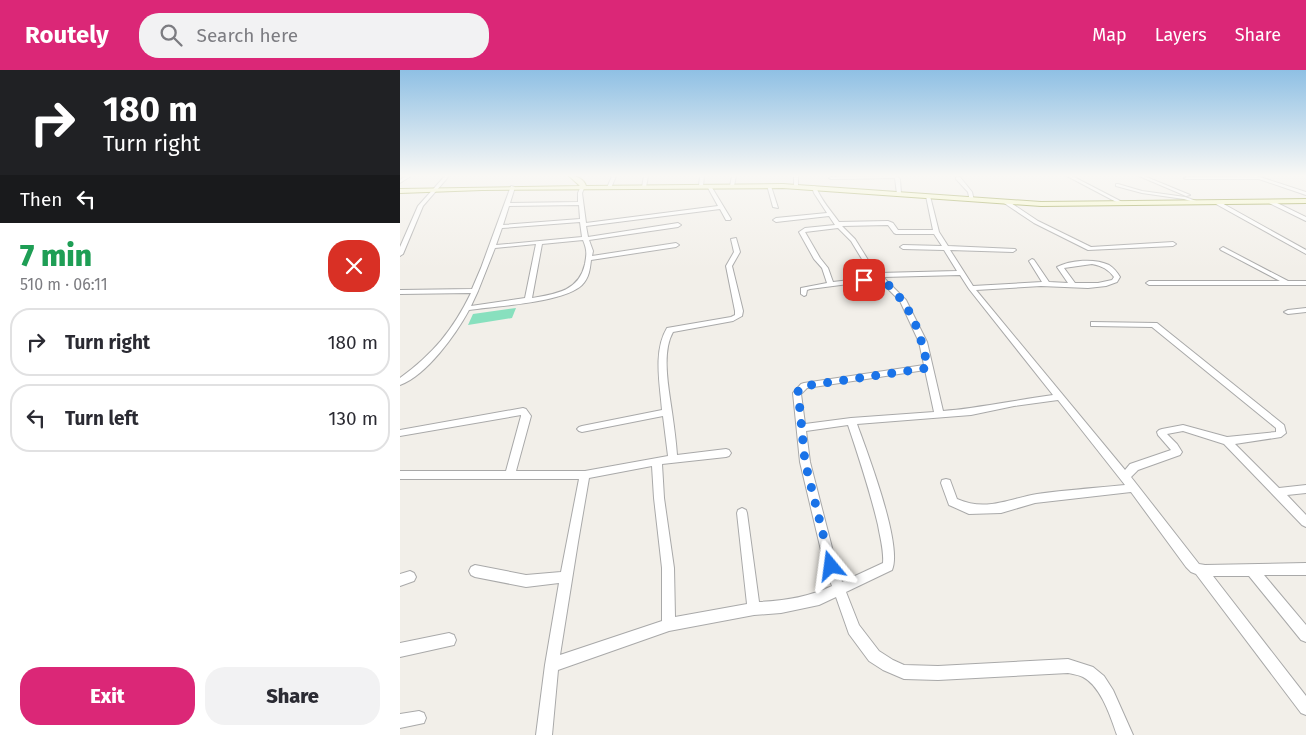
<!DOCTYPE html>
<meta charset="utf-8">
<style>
body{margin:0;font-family:"Fira Sans",sans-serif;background:#f2f2f3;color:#2b2b33;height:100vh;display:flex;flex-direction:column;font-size:19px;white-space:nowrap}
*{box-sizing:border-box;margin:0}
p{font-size:16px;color:#7c7c81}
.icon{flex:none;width:28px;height:28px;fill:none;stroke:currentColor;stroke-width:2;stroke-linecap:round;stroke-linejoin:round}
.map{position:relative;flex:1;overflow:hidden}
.sheet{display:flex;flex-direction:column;background:#fff;width:400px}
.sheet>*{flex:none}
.top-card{background:#202124;color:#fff;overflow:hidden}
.pin{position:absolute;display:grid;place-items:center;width:42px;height:42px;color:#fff;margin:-21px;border-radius:10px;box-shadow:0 2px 8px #0006}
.me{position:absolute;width:55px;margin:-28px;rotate:344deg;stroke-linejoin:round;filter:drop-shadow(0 0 4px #0008)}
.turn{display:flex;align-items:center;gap:18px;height:105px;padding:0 20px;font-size:22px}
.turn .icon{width:65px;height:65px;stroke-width:2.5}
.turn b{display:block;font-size:35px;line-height:42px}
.then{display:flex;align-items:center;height:48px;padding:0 20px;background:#0003;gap:10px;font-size:19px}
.round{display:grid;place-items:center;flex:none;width:52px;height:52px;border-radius:20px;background:#f2f2f3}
.overview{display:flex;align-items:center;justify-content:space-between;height:85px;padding:0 20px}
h1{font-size:30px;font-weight:800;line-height:38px;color:#1e9e55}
.primary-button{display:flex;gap:10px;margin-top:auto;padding:10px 20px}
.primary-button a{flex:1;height:58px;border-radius:20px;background:#db2777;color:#fff;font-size:20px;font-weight:800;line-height:58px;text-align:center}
.primary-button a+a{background:#f2f2f3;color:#2b2b33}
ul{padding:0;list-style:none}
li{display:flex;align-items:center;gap:15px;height:68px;margin:0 10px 8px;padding:0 10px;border:2px solid #e1e1e2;border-radius:20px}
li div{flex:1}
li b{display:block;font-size:19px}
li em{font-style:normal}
header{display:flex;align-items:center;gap:30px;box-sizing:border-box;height:70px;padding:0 25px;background:#db2777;color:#fff}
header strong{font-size:24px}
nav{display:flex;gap:28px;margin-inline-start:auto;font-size:18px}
.search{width:350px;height:45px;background:#f2f2f3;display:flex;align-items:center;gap:12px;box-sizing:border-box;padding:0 18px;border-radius:20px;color:#7c7c81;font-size:19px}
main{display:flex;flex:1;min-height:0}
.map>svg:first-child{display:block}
.pitch{fill:#88e0be}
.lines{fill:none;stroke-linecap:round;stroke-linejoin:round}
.street-casing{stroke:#a9a9a9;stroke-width:2}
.secondary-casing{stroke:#707d05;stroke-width:2}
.street{fill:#fff;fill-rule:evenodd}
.secondary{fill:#f7fabf;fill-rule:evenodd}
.route{stroke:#1a73e8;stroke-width:9;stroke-dasharray:0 16.2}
</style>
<header>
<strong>Routely</strong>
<div class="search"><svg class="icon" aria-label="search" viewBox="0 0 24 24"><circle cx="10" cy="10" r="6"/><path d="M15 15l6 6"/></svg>Search here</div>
<nav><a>Map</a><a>Layers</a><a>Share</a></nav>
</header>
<main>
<section class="sheet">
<div class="top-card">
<div class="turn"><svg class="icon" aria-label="right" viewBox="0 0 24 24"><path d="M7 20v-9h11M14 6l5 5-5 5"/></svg><div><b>180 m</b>Turn right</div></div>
<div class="then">Then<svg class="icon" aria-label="left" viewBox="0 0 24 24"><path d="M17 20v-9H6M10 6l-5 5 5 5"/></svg></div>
</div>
<div class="overview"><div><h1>7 min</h1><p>510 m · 06:11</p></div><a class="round" style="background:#d93025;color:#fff"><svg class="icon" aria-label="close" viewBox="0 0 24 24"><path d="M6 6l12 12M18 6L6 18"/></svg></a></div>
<ul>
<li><svg class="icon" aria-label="right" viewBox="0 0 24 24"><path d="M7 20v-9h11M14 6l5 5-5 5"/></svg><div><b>Turn right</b></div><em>180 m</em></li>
<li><svg class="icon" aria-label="left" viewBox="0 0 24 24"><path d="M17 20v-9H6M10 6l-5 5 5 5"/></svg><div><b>Turn left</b></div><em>130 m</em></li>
</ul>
<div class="primary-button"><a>Exit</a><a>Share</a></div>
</section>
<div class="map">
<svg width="906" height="665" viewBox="0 0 906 665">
<rect width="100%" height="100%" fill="#f2efe9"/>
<path class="pitch" d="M116,238L112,248L68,255L73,244Z"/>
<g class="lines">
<g class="street-casing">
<g id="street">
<path d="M6,106H11L0,113V110Z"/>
<path d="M45,106H49L23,136L3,184L0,186V177L18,136Z"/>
<path d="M212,106H216L211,118H207Z"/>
<path d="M244,106H248L246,117L244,118L242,117Z"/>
<path d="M300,106H304L303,116L301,117L299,116Z"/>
<path d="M332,106H336L334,116L332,117L330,116Z"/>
<path d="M394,106H398V118L394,117Z"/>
<path d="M496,106L500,109L501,124L499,125L497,124L495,108L431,109L429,108L431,107Z"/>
<path d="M667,106H672L726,134L722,135Z"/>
<path d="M739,106H744L790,125L786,126Z"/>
<path d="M857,106L906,122V125L859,109H786L784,108L786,107Z"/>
<path d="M556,107H560L572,122L574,131H570L568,122L556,109Z"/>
<path d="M718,114L742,121L785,127L802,133L800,134L784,129L742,123L716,116V114Z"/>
<path d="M309,115L311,116L331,149L330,150H326L320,139L186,156L188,167L278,153L281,155L278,157L189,170L193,181L192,186L276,173L279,175L276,177L191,190C190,199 189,208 182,215C163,233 96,236 69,240C56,264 27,305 0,315V308C33,284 53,260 71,223L0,224V220L72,219L81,198L111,116L115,117L110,133L178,132V123L181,116H185L182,123L186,153L318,136L307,116ZM179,135L180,149L103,155L109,136ZM180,152L182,167L96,175L102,158ZM183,170C187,180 187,183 185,194C179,221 156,224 132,228L142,174ZM136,174L125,228L71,236L78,221L95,178Z"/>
<path d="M367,115L371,116L378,138L373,137Z"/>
<path d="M414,116L416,117C421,130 432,142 439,152L488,151L493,153L498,160H533L526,126L528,125L530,126L539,162L548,176L615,179L616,180L613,182L550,180L573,216L642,212L629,191L632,189L634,190L649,212L668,213L657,197C670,190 695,188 709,195C714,198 717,202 720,207L717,212L706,216L688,218L641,216L576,220L725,400L730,394L771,380L758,365L757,362L759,360L762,359L783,355L827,367L876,362V358L752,257L694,256H691V252L757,253L884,355L886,363L881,367L835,374L879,418L906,415V423L887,425L906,445V457L902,455L824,374L783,361L767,364L777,374L782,382L780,385L738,400L731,407L799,494L805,495L906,493V505H864L906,555V572L901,570L849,506H813L906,626V645L901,643L796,504L791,502L786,497L731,422L635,433L601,443L569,444L549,435L541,413L542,410L546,409L550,410L557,429C586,442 608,429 637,424C666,420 696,418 725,415L658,330L614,336L571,345L457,354C467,382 503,475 492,500L446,522L459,555L479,581L493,590L504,595L538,596L668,589L693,597L704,606L713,620L733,665H717C711,648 701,616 683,607C679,605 673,604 668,603L538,610L504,609L483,600L469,591L449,564L436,527L419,535L381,543L354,545L269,561L158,600L152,665H136L145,595L159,513L126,517L75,507L71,505L69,501L71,497L75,495L126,505L161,502L179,409H0V401H106L121,346V345L0,366V360L123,338L126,339L131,346L116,401H185L268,386L263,346L182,362L179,361L177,359L179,357L182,356L262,340C260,314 253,281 267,258L331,247L335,245V241L326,196L334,182L331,169L336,168L340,182L332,196L343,241L342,246L333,251L273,262C261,283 269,320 272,342C274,356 276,371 277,385L326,379L329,380L331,383L329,386L326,387L262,394L264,428L274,498L275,547L347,534L337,443L338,440L342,438L346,440L347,443L359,532C384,531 409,527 432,516L425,497L400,392L393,323L401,314L404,313L524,295L519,272L500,231L479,210L410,219L407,220L406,225L404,226L401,224V218L427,213L422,198L414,189L399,162L405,158L435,155L429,146L376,152L373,150L376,148L427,143L414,123L412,117ZM488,155L494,163L496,164H534L542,176L503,175L500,177L503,179L544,180L557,201L479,203L473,198L455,169L442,156ZM438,158L451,171L468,199L475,207L433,212L428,198L420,188L405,162ZM692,194C702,196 708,199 714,207L712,210L698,213H675L664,198ZM560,205L569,219L653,325C616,330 580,338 543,341L527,272L506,230L483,207ZM525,300L534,342L451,348L405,354L401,324L407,318ZM448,355C459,388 470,421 478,455C480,467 484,480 483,493L442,512L437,497L410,392L406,361ZM252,396L254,428L262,498V551L160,585L178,472L189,408Z"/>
<path d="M604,131H608L638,151L691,177L773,172L776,174L773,176L688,180L634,153L604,133Z"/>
<path d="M869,131H873L906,147V151L869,133Z"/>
<path d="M816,132H820L906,180V184L816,134Z"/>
<path d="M823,177L888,211H906V215H749L746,213L749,211H880L821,180L820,179Z"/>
<path d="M906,238V242L888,244L884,242L888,240Z"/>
<path d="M10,501L14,503L16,507L14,511L0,516V504Z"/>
<path d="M49,563L54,565L56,570L54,575L0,587V573Z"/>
<path d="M19,641L24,643L26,648L24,653L0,658V644Z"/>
</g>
</g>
<g class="secondary-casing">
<path id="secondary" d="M169,106C175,105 184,109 186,116L383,114L641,132L906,129V133L641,136L383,118L82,120L0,123V119L180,116Z"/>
</g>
<use href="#street" class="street"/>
<use href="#secondary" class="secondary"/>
</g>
<linearGradient id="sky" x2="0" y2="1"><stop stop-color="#8fc0e4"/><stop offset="0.53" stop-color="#f9f8f5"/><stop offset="1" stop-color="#f9f8f5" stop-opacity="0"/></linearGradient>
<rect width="906" height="199" fill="url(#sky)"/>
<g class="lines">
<path class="route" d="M431,496L405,392L398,320L404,316L528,298C519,258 512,236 481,208L464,210"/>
</g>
</svg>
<div class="pin" style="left:464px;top:210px;background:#d93025"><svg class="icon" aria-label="arrive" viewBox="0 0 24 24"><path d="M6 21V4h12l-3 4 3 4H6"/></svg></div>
<svg class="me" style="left:431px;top:496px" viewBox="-20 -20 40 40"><path d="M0-17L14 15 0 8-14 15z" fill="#1a73e8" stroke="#fff" stroke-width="4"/></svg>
</div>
</main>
